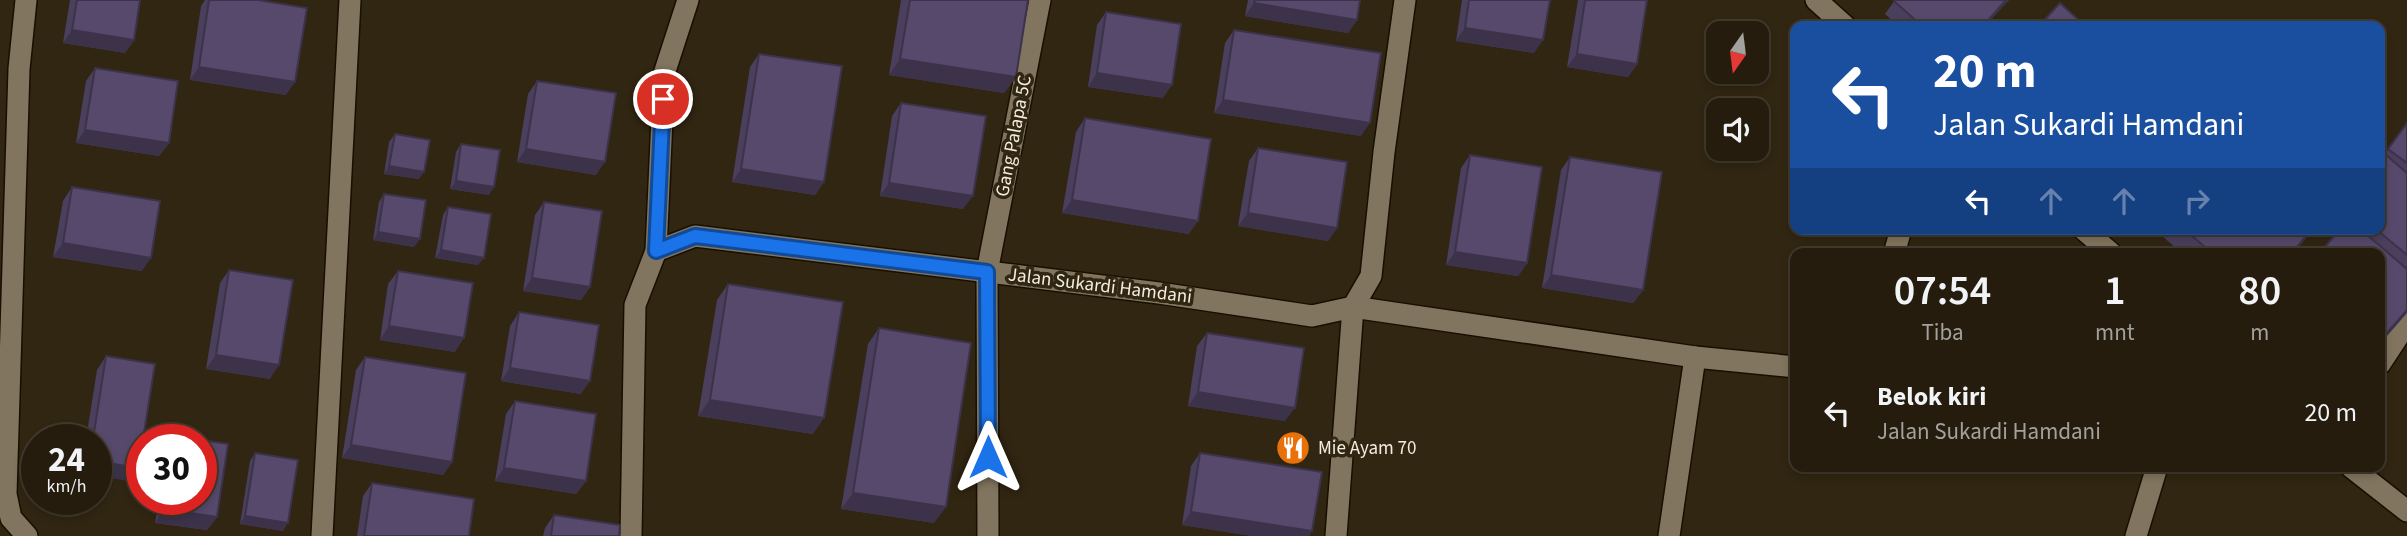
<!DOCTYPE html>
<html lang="id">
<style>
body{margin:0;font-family:"Source Sans 3",sans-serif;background:#2d2517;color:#f1f3f6;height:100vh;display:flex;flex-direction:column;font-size:26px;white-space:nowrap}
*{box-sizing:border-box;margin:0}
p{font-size:23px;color:#a3a19e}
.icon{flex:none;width:38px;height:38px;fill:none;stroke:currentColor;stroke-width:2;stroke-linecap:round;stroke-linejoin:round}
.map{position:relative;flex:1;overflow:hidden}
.drawer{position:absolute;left:1790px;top:248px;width:595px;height:224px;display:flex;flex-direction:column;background:#251c0e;border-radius:14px;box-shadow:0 4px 10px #0003,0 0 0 2px #423a2e}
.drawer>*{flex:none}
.guide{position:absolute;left:1790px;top:21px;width:595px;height:214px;border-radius:14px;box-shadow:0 4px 10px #0003,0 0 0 2px #423a2e;background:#1a4fa0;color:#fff;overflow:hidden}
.needle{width:46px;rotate:194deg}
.tools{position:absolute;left:1706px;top:21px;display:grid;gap:14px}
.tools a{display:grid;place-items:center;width:63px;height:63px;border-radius:14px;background:#251c0e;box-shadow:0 4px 10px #0003,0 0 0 2px #423a2e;font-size:35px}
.speed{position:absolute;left:21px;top:424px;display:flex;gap:14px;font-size:35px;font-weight:700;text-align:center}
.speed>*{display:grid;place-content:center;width:91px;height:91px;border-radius:50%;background:#251c0e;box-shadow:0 4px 10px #0003,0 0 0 2px #423a2e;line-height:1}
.speed small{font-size:18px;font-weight:400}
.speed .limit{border:10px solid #d22;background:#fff;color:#111}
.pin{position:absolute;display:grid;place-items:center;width:60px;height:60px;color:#fff;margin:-30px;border:4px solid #fff;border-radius:50%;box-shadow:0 2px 7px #0007}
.me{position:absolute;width:77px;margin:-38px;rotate:0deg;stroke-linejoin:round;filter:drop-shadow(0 0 5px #0008)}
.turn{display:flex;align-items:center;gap:24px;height:147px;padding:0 28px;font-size:32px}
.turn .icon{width:91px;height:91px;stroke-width:2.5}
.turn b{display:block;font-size:49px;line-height:60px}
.lanes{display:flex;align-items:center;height:66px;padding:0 28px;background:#0003;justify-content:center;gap:35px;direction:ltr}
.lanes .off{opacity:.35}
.eta{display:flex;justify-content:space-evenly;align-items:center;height:119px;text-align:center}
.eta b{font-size:42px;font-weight:600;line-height:49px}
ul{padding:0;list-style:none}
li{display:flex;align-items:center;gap:21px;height:91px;padding:0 28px}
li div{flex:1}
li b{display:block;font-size:26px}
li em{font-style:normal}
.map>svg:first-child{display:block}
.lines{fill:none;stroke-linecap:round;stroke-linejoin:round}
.street-casing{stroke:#190f00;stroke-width:24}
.street{stroke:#82755f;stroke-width:21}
.wall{fill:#4a3f5c}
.shaded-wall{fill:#3c334b}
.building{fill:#56496b;stroke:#3c334b;stroke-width:2}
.route-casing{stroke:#114b97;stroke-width:18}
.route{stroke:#1a73e8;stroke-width:12}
.labels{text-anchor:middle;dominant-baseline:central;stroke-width:7;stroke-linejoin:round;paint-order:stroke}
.street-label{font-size:19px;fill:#f3ecdf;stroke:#312612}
.poi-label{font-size:19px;fill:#f3ecdf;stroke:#312612;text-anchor:start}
</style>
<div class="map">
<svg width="2407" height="536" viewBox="0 0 2407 536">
<rect width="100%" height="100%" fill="#312612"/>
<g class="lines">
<g class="street-casing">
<g id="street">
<path d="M26,0L19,69L6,494L11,518L27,536"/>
<path d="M1816,0L1845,26"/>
<path d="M2083,229L2112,254"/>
<path d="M656,251L695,236L1159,293L1312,316L1353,307L1371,276L1384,152L1405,0"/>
<path d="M1894,254L1901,229"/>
<path d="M2380,364L2407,323"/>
<path d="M2351,467L2407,511"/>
<path d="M322,536L350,0"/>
<path d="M631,536L635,305L656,251L664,74L688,0"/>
<path d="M988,536L987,272L1040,0"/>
<path d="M1336,536L1353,307L1695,357L1796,367"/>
<path d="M1669,536L1695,357"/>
<path d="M2136,536L2157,467"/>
</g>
</g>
<use href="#street" class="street"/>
</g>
<g class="wall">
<path d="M70,0H140L134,40L125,53L63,43Z"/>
<path d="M205,0H209L286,95L190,80L201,6Z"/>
<path d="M901,0H1028L1016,77L1004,93L889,75Z"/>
<path d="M1248,0H1360L1357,20L1348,33L1245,16Z"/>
<path d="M1462,0H1550L1534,53L1456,41Z"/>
<path d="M1578,0H1647L1637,64L1628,77L1567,67Z"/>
<path d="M1895,0H2009L1985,26H1898L1885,14Z"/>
<path d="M1106,12L1163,98L1088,87L1097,25Z"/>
<path d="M1234,30L1361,136L1214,113L1225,43Z"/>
<path d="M759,54L824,182L815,195L732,182L750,67Z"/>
<path d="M95,68L169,143L159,156L76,143L86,81Z"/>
<path d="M537,81L596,175L517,162L528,94Z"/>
<path d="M901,103L963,209L880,196L892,116Z"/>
<path d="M1085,118L1189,234L1062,213L1076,132Z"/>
<path d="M2407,123V313L2340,229H2380L2385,154Z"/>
<path d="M395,134L419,179L384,174L389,142Z"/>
<path d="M461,144L489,195L450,189L456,152Z"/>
<path d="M1258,148L1337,228L1328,241L1238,226L1249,161Z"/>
<path d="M1470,155L1527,263L1518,276L1446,265L1461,168Z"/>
<path d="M1570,157L1643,290L1633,303L1542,288L1561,170Z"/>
<path d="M72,187L142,271L53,257L63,201Z"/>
<path d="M384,194L414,247L373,240L379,202Z"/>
<path d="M544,202L590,287L581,300L523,291L535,215Z"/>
<path d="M448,207L478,265L435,258L443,215Z"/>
<path d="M2154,229H2313L2293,254H2183Z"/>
<path d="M229,270L270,379L206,369L220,283Z"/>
<path d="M398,271L455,352L380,340L388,284Z"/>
<path d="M728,284L813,434L698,416L717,300Z"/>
<path d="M519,312L581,394L501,381L510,326Z"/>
<path d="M879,328L934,523L841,509L868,344Z"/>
<path d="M1207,333L1285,421L1188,406L1197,346Z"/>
<path d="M106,356L138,468L129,481L96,439H86L97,370Z"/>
<path d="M365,357L452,462L443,475L342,458L356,370Z"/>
<path d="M515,401L586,481L576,494L495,481L506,414Z"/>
<path d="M255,453L283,531L240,524L250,461Z"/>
<path d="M1200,453L1312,531L1309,536H1252L1182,525L1191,466Z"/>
<path d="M372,483L469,536H357L363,496Z"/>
<path d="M159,499H201L217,517L207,530L155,523Z"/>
<path d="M554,515L619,536H543L545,528Z"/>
</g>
<g class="shaded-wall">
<path d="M2006,0H2009L1985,26H1983Z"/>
<path d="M1254,3L1357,20L1348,33L1245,16Z"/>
<path d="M1465,28L1543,40L1534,53L1456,41Z"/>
<path d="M72,30L134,40L125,53L63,43Z"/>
<path d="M1577,54L1637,64L1628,77L1567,67Z"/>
<path d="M900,59L1016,77L1004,93L889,75Z"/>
<path d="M199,67L295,82L286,95L190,80Z"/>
<path d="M1097,73L1172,85L1163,98L1088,87Z"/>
<path d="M1223,100L1370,123L1361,136L1214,113Z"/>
<path d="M85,130L169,143L159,156L76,143Z"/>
<path d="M526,149L605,162L596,175L517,162Z"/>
<path d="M389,166L424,172L419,179L384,174Z"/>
<path d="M741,169L824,182L815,195L732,182Z"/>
<path d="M456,181L494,187L489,195L450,189Z"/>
<path d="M889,183L973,196L963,209L880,196Z"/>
<path d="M1072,200L1198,221L1189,234L1062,213Z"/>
<path d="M1248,213L1337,228L1328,241L1238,226Z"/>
<path d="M2312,229H2313L2308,236L2293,254H2291Z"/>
<path d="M378,232L420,239L414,247L373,240Z"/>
<path d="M63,243L151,258L142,271L53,257Z"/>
<path d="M441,250L484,258L478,265L435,258Z"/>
<path d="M1455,252L1527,263L1518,276L1446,265Z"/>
<path d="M1551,275L1643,290L1633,303L1542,288Z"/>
<path d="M532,278L590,287L581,300L523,291Z"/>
<path d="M2407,310V313L2380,344V341Z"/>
<path d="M389,326L464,338L455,352L380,340Z"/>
<path d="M216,355L279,365L270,379L206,369Z"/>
<path d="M510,368L590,381L581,394L501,381Z"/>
<path d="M1198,392L1295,408L1285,421L1188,406Z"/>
<path d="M710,400L824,418L813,434L698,416Z"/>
<path d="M351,445L452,462L443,475L342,458Z"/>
<path d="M96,461L138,468L129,481L96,476Z"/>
<path d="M504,468L586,481L576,494L495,481Z"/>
<path d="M853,493L946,507L934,523L841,509Z"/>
<path d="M164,509L217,517L207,530L155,523Z"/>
<path d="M1191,512L1312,531L1309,536H1252L1182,525Z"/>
<path d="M245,516L288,523L283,531L240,524Z"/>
</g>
<g class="building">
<path d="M77,0H140L134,40L72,30Z"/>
<path d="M209,0H258L307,8L295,82L199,67Z"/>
<path d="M910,0H1028L1016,77L900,59Z"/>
<path d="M1255,0H1360L1357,20L1254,3Z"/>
<path d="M1469,0H1550L1543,40L1465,28Z"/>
<path d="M1585,0H1647L1637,64L1577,54Z"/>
<path d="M1895,0H2006L1983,26H1922L1894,1Z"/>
<path d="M2060,3L2085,26H2039Z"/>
<path d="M1106,12L1181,24L1172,85L1097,73Z"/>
<path d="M1234,30L1381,53L1370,123L1223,100Z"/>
<path d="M759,54L842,66L824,182L741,169Z"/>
<path d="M95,68L178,81L169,143L85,130Z"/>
<path d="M537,81L616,93L605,162L526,149Z"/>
<path d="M901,103L986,116L973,196L889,183Z"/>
<path d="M1085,118L1211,139L1198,221L1072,200Z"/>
<path d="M2407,123V163L2388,149Z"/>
<path d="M395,134L430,140L424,172L389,166Z"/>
<path d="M461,144L500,150L494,187L456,181Z"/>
<path d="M1258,148L1347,162L1337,228L1248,213Z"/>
<path d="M2385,154L2407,173V255L2376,229H2380V159Z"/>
<path d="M1470,155L1542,167L1527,263L1455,252Z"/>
<path d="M1570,157L1662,172L1643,290L1551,275Z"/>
<path d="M72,187L160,201L151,258L63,243Z"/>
<path d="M384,194L426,200L420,239L378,232Z"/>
<path d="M544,202L602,211L590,287L532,278Z"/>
<path d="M448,207L491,214L484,258L441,250Z"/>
<path d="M2184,229H2312L2291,254H2213Z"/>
<path d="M2340,229H2360L2407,269V310L2380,341V254H2319Z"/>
<path d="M229,270L293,280L279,365L216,355Z"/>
<path d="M398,271L473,283L464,338L389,326Z"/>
<path d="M728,284L843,302L824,418L710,400Z"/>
<path d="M519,312L599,325L590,381L510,368Z"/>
<path d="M879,328L971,343L946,507L853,493Z"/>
<path d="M1207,333L1304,348L1295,408L1198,392Z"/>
<path d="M106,356L155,364L143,439H142V447L138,468L96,461V439H93Z"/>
<path d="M365,357L466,373L452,462L351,445Z"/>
<path d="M515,401L596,414L586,481L504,468Z"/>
<path d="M177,436L197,439H176Z"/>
<path d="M201,440L228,444L217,517L164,509L166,499H201Z"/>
<path d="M255,453L298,460L288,523L245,516Z"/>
<path d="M1200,453L1322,472L1312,531L1191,512Z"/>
<path d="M372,483L474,499L469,536H364Z"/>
<path d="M554,515L620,525L619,536H551Z"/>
</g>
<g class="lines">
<g class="route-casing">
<path id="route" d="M663,99L656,251L695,236L987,272L988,457"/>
</g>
<use href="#route" class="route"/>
</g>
<defs>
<g id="restaurant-disc" transform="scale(1.75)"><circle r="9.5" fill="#e8710a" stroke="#312612"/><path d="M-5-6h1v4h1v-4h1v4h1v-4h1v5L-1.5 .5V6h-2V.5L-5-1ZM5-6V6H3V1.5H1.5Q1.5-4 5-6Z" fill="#fff"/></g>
</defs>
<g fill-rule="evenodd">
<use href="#restaurant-disc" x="1293" y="448"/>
</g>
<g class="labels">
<g class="street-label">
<text transform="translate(1014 136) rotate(-79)">Gang Palapa 5C</text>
<text transform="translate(1100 286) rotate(7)">Jalan Sukardi Hamdani</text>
</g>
<g class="poi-label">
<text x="1318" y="448">Mie Ayam 70</text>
</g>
</g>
</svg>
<div class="tools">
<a><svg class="needle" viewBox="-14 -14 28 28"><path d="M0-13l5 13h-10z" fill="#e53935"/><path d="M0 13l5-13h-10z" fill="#a3a19e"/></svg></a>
<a><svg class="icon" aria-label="sound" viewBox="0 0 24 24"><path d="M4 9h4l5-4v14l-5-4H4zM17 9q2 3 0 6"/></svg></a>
</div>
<div class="speed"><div>24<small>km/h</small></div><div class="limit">30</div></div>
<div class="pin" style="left:663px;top:99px;background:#d93025"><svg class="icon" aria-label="arrive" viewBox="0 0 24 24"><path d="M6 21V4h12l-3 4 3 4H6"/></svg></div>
<svg class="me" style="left:988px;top:457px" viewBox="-20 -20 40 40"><path d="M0-17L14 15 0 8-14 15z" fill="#1a73e8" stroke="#fff" stroke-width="4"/></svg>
<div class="guide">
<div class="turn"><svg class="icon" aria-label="left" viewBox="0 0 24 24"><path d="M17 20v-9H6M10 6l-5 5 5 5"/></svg><div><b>20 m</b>Jalan Sukardi Hamdani</div></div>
<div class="lanes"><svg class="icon" aria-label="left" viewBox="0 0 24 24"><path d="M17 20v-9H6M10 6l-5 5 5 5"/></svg><svg class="icon off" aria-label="ahead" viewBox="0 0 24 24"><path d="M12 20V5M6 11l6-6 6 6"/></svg><svg class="icon off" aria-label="ahead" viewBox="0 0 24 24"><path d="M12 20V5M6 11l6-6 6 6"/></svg><svg class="icon off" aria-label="right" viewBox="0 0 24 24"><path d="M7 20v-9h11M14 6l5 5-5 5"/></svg></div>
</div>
<section class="drawer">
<div class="eta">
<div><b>07:54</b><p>Tiba</p></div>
<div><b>1</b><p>mnt</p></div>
<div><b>80</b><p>m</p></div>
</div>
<ul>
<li><svg class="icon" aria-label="left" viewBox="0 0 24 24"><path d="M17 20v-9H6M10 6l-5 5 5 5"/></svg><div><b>Belok kiri</b><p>Jalan Sukardi Hamdani</p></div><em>20 m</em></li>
</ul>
</section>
</div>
